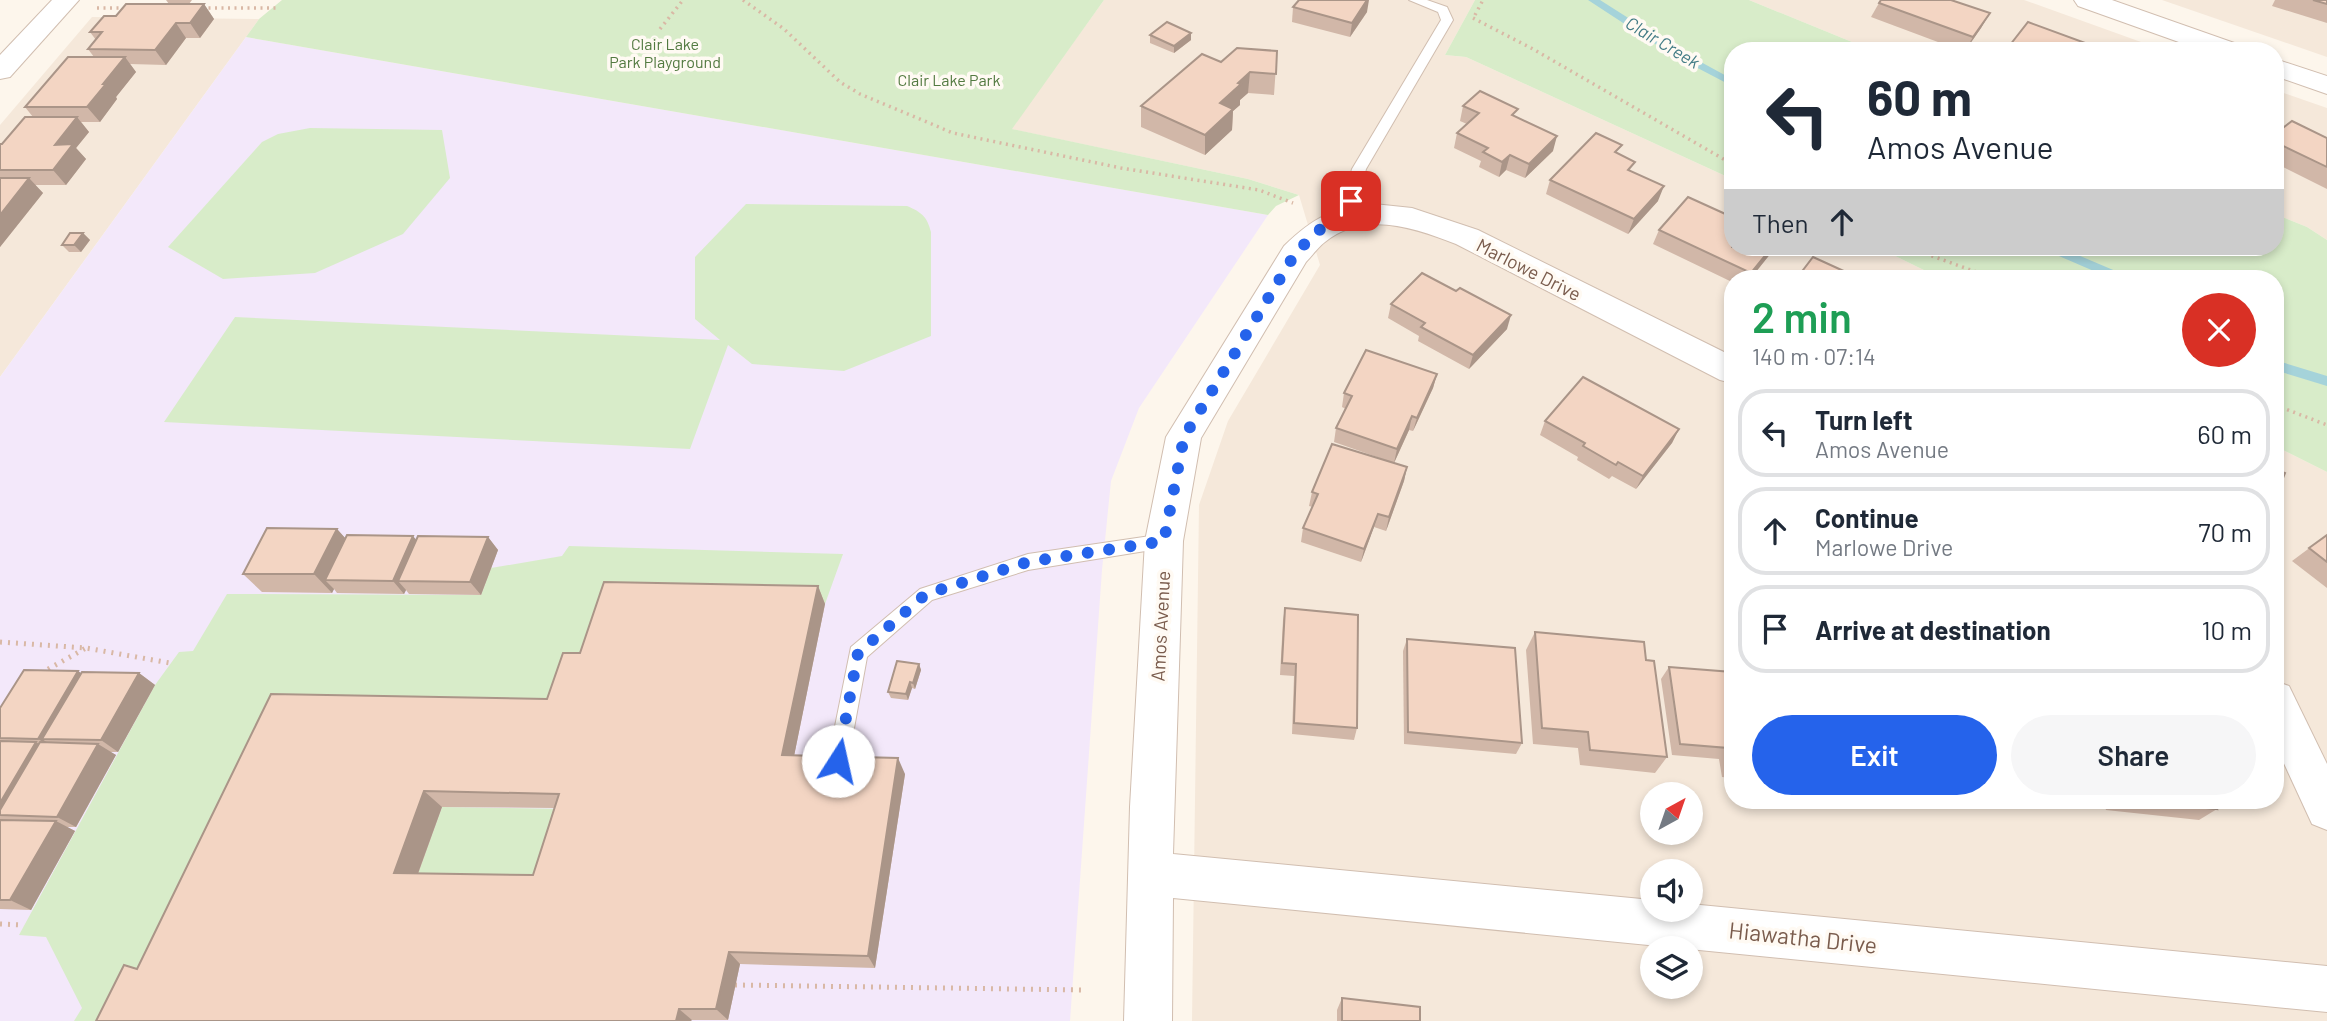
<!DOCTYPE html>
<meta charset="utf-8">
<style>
body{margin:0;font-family:Barlow,sans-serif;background:#f6f6f7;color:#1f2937;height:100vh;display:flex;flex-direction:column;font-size:26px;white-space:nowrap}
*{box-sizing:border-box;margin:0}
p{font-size:23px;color:#747a83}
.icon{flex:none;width:38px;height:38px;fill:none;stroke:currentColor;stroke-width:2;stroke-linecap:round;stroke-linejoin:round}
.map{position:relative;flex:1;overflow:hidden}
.sheet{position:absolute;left:1724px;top:270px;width:560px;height:539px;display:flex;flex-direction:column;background:#fff;border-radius:28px;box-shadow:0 4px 10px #0003}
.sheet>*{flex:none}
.banner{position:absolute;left:1724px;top:42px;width:560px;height:214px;border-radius:28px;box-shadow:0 4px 10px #0003;background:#fff;color:#1f2937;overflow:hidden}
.needle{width:46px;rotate:40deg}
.fabs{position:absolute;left:1640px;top:782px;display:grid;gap:14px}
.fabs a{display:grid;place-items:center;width:63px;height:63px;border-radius:50%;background:#fff;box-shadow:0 4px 10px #0003;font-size:35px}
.pin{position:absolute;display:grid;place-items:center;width:60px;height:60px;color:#fff;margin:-30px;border-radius:14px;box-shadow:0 4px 10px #0006}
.me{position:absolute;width:77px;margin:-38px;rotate:10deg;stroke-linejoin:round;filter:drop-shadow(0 0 5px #0008)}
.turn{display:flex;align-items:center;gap:24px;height:147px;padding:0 28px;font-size:32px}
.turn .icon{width:91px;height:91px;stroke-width:2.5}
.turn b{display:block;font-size:49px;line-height:60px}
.then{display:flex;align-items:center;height:66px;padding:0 28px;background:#0003;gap:14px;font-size:26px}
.round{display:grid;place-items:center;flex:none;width:74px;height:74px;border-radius:37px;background:#f6f6f7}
.overview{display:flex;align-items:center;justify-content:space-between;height:119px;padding:0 28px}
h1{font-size:42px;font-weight:600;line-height:52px;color:#1e9e55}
.button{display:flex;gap:14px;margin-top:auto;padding:14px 28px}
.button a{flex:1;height:80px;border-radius:42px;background:#2563eb;color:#fff;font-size:28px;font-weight:600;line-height:80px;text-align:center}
.button a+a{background:#f6f6f7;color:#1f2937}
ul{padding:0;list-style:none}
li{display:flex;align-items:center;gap:21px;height:88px;margin:0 14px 10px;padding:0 14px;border:4px solid #e0e1e3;border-radius:28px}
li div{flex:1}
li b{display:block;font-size:26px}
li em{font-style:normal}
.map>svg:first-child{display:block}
.residential{fill:#f5e8da;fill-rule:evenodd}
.education{fill:#f3e8fa}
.green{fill:#d8ecc9}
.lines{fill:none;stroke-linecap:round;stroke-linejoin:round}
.stream{fill:#a5d3da;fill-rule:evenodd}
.lane-casing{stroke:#d1beb0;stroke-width:2}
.street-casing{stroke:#d1beb0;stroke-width:2}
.path-far1{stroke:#d9b8a5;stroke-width:3.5;stroke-dasharray:2 4.5;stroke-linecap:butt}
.path{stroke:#d9b8a5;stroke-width:5;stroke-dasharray:2 6;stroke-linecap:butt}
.lane{fill:#fff;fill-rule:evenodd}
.street{fill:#fff;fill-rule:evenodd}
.wall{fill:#d1b7a8;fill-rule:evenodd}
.shaded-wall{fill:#aa9588}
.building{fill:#f3d5c3;stroke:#aa9588;stroke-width:2;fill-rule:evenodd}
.route{stroke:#2563eb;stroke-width:12;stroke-dasharray:0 21.6}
.labels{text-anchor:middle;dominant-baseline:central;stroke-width:7;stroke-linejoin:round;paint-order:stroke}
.far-park-label{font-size:16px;fill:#537a41;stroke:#fffaf3}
.far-water-label{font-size:18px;font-style:italic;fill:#437c86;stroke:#fffaf3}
.street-label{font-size:19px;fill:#7a5c4d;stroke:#fffaf3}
.near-street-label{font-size:23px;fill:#7a5c4d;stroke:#fffaf3}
</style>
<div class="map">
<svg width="2327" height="1021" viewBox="0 0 2327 1021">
<rect width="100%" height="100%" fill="#fdf6ec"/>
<g class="residential">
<path d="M1104,0H1475L1445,55L1466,57L1732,179V247H1877L1940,278H1732V800H2275V446L2327,472V1021H1192L1199,505L1228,421L1320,265L1299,195L1248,179L1011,129ZM1652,794H1690V833H1652ZM1652,872H1690V910H1652ZM1652,948H1690V987H1652Z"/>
<path d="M1749,0H2024L2166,51H1874Z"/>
<path d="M2162,0H2327V57Z"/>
<path d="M92,17L259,19L0,377V125Z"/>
<path d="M2275,90L2327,108V240L2307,227L2275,214Z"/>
</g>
<path class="education" d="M246,37L1268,215L1139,408L1111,481L1102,570L1070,1021H0V377Z"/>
<g class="green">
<path d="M282,0H1104L1012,129L1248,179L1299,195L1276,206L1268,215L246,37L259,19Z"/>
<path d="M1475,0H1749L1874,51H1732V179L1466,57L1445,55Z"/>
<path d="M310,128L442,130L450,178L403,234L315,273L223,279L168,247L262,142L278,134Z"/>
<path d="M746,204L907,206C921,212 927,216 931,232V336L844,371L752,364L728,345L690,449L164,422L235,317L720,340L695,319V257Z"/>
<path d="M2275,214L2307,227L2327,240V472L2275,446V278H1940L1877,247H2275Z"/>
<path d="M569,546L843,554L825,604L616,600L561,716L129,1021H74L82,1008L46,937L19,935L155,685L179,652L193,651L227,594L481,595L491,568L562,556Z"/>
<path d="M442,807L573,809L549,889L413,887Z"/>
</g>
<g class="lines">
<g class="stream">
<path d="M1588,0H1600L1677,49L1732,79V86L1669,53Z"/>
<path d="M2043,247H2059L2125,275L2127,278H2110L2045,250Z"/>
<path d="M2275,360L2327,376V386L2275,370Z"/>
</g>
<g class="lane-casing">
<g id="lane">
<path d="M1409,0H1427L1447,7L1453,20L1366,169L1353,218L1351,221H1341L1339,218L1352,169L1441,20L1438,12Z"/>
<path d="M1164,534L1170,536L1173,541L1170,546L1164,548L1028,570L932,600L867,657L848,761L845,768L838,770L831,768L828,761L851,647L920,589L1028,554Z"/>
</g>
</g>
<g class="street-casing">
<g id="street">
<path d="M52,0H79L10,77L0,79V55Z"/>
<path d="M2074,0H2112L2240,45L2243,51H2204L2078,6Z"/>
<path d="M2275,59L2327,76V94L2275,76Z"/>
<path d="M1374,204L1412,208L1478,230L1732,356V383L1720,380L1456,244C1415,228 1364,210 1325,242C1318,247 1313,255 1306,262L1201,438L1183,541L1173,854L1652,900V910H1690V904L2327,966V1012L1173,898L1172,1021H1124L1130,807L1145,541L1166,437L1284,246C1314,217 1332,208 1374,204Z"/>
<path d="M2275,681L2289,686L2327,764V830L2312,824L2275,744Z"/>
</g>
</g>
<g class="path-far1">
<path d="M743,0L784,29L840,82L860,94L953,133L1121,168L1259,190L1293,203"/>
<path d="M97,8H127"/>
<path d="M202,8H280"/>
<path d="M1475,15L1483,0"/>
<path d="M1473,18L1531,48L1732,164"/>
<path d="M660,29L683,0"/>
<path d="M1907,247L1993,278"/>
<path d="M2275,405L2327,425"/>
</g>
<g class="path">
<path d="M0,642L86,648L170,663"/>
<path d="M41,673L86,648"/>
<path d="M0,924L24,925"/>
<path d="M735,985L1084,990"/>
</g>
<use href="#lane" class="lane"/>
<use href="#street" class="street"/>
</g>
<g class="wall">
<path d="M166,0H192L189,4H204L214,19L200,38H186L166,65L130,64L136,72L116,97L117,99L100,122H81L89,132L76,148L86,159L66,185H35L43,193L0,247V144H2L33,117L25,107L94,57L88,49L96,40L90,32L116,16L169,4Z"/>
<path d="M2275,0H2327V23L2272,6Z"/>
<path d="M1879,3L1990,13L1981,28L1965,51H1962L1871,17Z"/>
<path d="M1293,7L1367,12L1350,37L1292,22Z"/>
<path d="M1150,35L1191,40L1174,53L1150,43Z"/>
<path d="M2010,45L2107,51H2007Z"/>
<path d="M1277,51L1274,95L1248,93L1240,100V105L1233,111L1232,130L1205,155L1141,127V106L1221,62Z"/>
<path d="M1463,106L1516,117L1553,151L1525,178L1506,170L1499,177L1479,167L1481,161L1454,148L1457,133L1467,124L1460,121Z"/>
<path d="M2275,134L2327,138V189L2275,163Z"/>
<path d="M1619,154L1632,172L1658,201L1628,234L1546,194L1550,180Z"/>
<path d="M1659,230L1732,247H1774L1771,253L1751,278H1732V282L1653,244Z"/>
<path d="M83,233L90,240L81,252H69L62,245Z"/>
<path d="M1391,304L1507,329L1469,369L1418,341L1419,336L1388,318Z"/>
<path d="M1437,374L1433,388L1413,431L1409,430L1394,463L1334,442L1336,428L1346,409L1342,407L1344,393Z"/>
<path d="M1545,421L1679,429L1672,443L1636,489L1612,476L1609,479L1577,460L1578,457L1540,435Z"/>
<path d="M1407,467L1404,481L1386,531L1374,527L1361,562L1301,542L1303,528L1313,507L1309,506L1312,492Z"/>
<path d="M337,529L345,538L416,540L488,537L498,550L481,595L409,594L406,590L404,594L337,593L334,589L332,593L262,592L243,574Z"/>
<path d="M2327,535V588L2292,561Z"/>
<path d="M818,586L825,604L794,756L905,774L875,968L740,964L728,1020H692L137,969L547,699L580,653ZM442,807L554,808L533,875L418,874Z"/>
<path d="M1285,608L1357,728L1354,740L1292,734L1294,676L1280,675L1283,620Z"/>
<path d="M1535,632L1646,660L1667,757L1655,773L1580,765L1578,748L1533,744L1526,650Z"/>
<path d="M1407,639L1522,743L1516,754L1404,744L1403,651Z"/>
<path d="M919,664L921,670L915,689L912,688L908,700L891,698L888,692Z"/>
<path d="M1669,667L1732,672V778L1722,777L1719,759L1672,755L1661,679Z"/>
<path d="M78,671L81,673H139L155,685L118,752H110L116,755L76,827H67L75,831L31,910L0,909V708Z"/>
<path d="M2006,800H2077L2066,807L2007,802Z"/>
<path d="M2103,800H2213L2217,809L2199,820L2106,810Z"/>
<path d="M1342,998L1420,1021H1337V1010Z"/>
</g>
<g class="shaded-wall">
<path d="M1367,0H1369L1367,12L1350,37L1352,23Z"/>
<path d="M204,4L214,19L200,38L190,23Z"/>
<path d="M1990,13L1981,28L1965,51L1973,37Z"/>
<path d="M176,23L186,38L166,65L155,50Z"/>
<path d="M1191,33V40L1174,53V46Z"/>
<path d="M125,57L136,72L116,97L117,99L100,122L87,107L103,84Z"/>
<path d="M1250,72L1248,93L1240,100V105L1233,111L1232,130L1205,155V135L1220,103L1238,83Z"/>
<path d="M77,117L89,132L76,148L86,159L66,185L53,170L55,145Z"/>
<path d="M1557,136L1553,151L1525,178L1529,164Z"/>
<path d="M1510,155L1506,170L1499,177L1502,162Z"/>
<path d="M29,178L43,193L0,247V215Z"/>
<path d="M1664,186L1658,201L1628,234L1634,219Z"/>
<path d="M83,233L90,240L81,252L74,245Z"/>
<path d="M1772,247H1774L1771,253L1751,278H1748L1751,273Z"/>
<path d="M1511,315L1507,329L1469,369L1473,355Z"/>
<path d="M1437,374L1433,388L1413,431L1417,418Z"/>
<path d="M1412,416L1409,430L1394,463L1397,449Z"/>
<path d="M1679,429L1672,443L1636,489L1643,476Z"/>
<path d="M1407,467L1404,481L1386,531L1389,517Z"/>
<path d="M1378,514L1374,527L1361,562L1364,549Z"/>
<path d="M337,529L354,548L325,580L334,589L332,593L314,574Z"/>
<path d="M413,536L424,549L398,581L406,590L404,594L393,581Z"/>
<path d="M488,537L498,550L481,595L470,582Z"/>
<path d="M818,586L825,604L791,771L782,755Z"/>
<path d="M919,664L921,670L915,689L913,683Z"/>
<path d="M78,671L95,683L42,739L57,749L56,750L38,739Z"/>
<path d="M139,673L155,685L118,752L101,740Z"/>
<path d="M910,682L912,688L908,700L906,694Z"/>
<path d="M36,742L55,754L0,815V803Z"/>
<path d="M98,744L116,755L76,827L57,817Z"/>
<path d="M898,758L905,774L875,968L868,956Z"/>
<path d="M424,791L442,807L413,887L394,873Z"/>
<path d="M56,821L75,831L31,910L10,900Z"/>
<path d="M729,952L740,964L728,1020L716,1009Z"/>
<path d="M679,1009L692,1020L691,1021H676Z"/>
</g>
<g class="building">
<path d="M1299,0H1367L1352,23L1293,7Z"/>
<path d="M1881,0H1951L1990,13L1973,37L1879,3Z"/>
<path d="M2313,0H2327V4Z"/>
<path d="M126,4H204L190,23H176L155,50L88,49L102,32H90L104,16H116Z"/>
<path d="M1167,22L1191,33L1174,46L1150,35Z"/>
<path d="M2028,22L2107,51H2025L2010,45Z"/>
<path d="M1237,48L1277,51L1276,74L1250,72L1238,83L1241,84L1220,103L1233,109L1205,135L1141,106L1202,54L1221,62Z"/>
<path d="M68,57H125L103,84H106L87,107H25Z"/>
<path d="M1480,91L1518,109L1512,115L1557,136L1529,164L1510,155L1502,162L1483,152L1488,148L1457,133L1479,113L1463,106Z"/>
<path d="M25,117H77L55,145L73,144L53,170H0V144H2Z"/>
<path d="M2292,121L2327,138V167L2275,142V134Z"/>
<path d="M1596,133L1622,145L1615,152L1635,162L1628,170L1664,186L1634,219L1550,180Z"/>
<path d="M0,178H29L0,215Z"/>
<path d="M1688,197L1732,217V247H1772L1751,273L1659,230Z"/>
<path d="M70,233H83L74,245H62Z"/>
<path d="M1813,257L1859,278H1797Z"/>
<path d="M1422,273L1456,291L1460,288L1511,315L1473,355L1421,327L1425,323L1391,304Z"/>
<path d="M1366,350L1437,374L1417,418L1412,416L1397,449L1336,428L1352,396L1344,393Z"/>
<path d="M1583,377L1679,429L1643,476L1618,462L1616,465L1583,446L1585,443L1545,421Z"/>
<path d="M1332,444L1407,467L1389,517L1378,514L1364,549L1303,528L1318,494L1312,492Z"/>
<path d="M2275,469L2285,473L2275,498Z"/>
<path d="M267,528L337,529L314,574H243Z"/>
<path d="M347,535L413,536L393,581L325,580Z"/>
<path d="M2327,535V562L2309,548Z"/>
<path d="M418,536L488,537L470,582L398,581Z"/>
<path d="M604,582L818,586L782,755L898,758L868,956L729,952L716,1009H679L676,1021H96L124,965L137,969L271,694L547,699L563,653H580ZM424,791L559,794L533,875L394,873Z"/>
<path d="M1285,608L1358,615L1357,728L1294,723L1296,664L1282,663Z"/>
<path d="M1535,632L1644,642L1646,660L1654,661L1667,757L1590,750L1588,732L1542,728Z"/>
<path d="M1407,639L1515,648L1522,743L1408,732Z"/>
<path d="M897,661L919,664L913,683L910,682L906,694L888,692Z"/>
<path d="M1669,667L1732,672V766H1731L1728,748L1680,744Z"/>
<path d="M24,670L78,671L38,739L0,738V708Z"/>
<path d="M82,672L139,673L101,740L42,739Z"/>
<path d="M0,741L36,742L0,803Z"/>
<path d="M40,742L98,744L57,817L0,815V810Z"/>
<path d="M2124,800H2213L2217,809Z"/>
<path d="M0,820L56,821L10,900H0Z"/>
<path d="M1342,998L1420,1007V1021H1342Z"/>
</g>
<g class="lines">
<path class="route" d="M838,761L858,653L926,594L1028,562L1164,541L1184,437L1295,254L1317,231L1346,218L1351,201"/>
</g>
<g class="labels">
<g class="far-park-label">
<text x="665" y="43">Clair Lake<tspan x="665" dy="18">Park Playground</tspan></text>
<text x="949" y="79">Clair Lake Park</text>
</g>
<g class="far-water-label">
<text transform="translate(1663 42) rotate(31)">Clair Creek</text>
</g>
<g class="street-label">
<text transform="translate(1529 269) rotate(27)">Marlowe Drive</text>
<text transform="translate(1160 626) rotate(-87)">Amos Avenue</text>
</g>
<g class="near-street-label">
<text transform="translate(1803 937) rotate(6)">Hiawatha Drive</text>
</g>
</g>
</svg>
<div class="fabs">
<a><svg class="needle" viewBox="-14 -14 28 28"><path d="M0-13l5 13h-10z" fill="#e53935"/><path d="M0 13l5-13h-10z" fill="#747a83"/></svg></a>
<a><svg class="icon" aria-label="sound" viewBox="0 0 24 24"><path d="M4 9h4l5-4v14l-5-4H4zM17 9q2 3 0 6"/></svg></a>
<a><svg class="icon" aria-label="layers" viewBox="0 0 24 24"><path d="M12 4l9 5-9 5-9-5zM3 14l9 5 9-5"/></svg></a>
</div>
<div class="pin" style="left:1351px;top:201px;background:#d93025"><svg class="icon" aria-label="arrive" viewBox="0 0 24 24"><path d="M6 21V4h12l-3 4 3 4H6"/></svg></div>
<svg class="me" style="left:838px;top:761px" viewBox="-20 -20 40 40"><circle r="19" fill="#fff"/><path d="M0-13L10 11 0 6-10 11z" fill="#2563eb"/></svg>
<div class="banner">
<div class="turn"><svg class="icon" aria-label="left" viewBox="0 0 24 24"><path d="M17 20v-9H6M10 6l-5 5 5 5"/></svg><div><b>60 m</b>Amos Avenue</div></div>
<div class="then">Then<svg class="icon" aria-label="ahead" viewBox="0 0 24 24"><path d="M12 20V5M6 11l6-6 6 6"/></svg></div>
</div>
<section class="sheet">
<div class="overview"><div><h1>2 min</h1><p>140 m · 07:14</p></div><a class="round" style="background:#d93025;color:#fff"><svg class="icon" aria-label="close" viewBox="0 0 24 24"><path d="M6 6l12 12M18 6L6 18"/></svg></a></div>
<ul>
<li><svg class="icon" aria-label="left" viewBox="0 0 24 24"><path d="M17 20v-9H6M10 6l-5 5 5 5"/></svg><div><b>Turn left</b><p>Amos Avenue</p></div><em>60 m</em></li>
<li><svg class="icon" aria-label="ahead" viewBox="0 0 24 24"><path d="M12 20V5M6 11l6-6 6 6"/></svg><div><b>Continue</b><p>Marlowe Drive</p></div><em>70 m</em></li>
<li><svg class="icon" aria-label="arrive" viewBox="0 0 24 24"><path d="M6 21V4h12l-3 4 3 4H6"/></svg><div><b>Arrive at destination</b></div><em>10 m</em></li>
</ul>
<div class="button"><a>Exit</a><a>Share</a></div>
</section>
</div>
